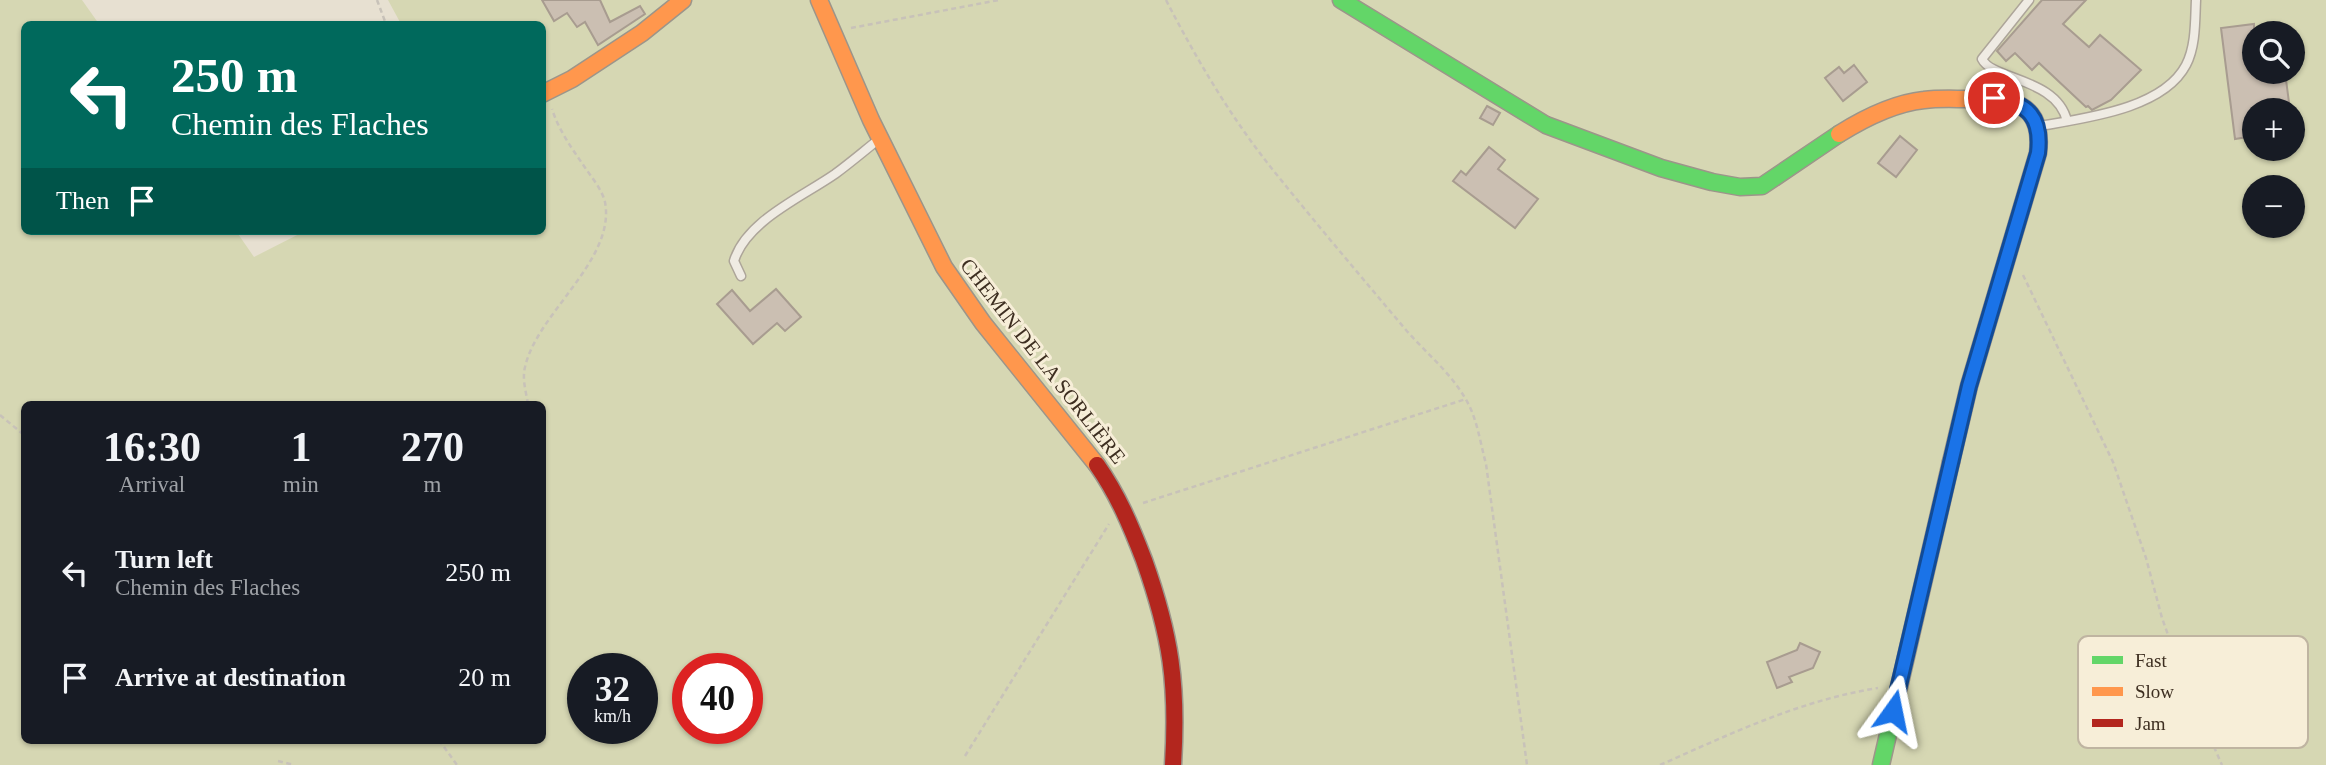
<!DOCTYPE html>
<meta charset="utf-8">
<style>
body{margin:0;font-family:Georgia,serif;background:#242831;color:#f1f3f6;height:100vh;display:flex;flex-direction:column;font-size:26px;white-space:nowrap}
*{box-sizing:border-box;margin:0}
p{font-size:23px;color:#9ea1a6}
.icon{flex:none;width:38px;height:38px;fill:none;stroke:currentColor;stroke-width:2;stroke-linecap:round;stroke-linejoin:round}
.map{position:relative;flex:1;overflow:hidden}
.side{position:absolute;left:21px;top:401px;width:525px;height:343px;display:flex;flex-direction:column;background:#171b24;border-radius:10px;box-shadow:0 2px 5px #0004}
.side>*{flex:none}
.guide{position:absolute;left:21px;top:21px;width:525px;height:214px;border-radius:10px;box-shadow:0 2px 5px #0004;background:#00695c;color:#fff;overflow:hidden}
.tools{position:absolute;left:2242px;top:21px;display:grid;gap:14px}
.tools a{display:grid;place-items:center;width:63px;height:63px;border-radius:50%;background:#171b24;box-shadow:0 2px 5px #0004;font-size:35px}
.speed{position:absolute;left:567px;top:653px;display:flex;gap:14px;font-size:35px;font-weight:700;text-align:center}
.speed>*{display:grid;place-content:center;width:91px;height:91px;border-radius:50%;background:#171b24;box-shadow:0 2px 5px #0004;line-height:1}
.speed small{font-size:18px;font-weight:400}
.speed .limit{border:10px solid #d22;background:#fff;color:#111}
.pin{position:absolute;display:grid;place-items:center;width:60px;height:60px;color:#fff;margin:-30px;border:4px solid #fff;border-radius:50%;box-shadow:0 2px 7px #0007}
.me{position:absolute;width:77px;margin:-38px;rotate:12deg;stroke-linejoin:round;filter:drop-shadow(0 0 5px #0008)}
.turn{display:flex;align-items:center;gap:24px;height:147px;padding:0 35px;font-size:32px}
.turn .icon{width:91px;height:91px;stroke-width:2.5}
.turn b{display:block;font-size:49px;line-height:60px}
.then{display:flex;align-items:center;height:66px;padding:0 35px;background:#0003;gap:14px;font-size:26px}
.eta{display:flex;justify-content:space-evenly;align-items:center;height:119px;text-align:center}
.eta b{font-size:42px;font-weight:800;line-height:49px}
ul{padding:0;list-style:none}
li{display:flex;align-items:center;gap:21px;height:105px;padding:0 35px}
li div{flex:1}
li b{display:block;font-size:26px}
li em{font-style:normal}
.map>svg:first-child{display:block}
.green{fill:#d6d7b3;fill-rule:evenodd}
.building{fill:#cbbfb2;stroke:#a89c90;stroke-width:2}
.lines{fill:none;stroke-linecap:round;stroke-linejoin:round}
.lane-casing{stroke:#ada599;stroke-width:11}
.fast-casing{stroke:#9c958a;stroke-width:19}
.slow-casing{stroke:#9c958a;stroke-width:19}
.jam-casing{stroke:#9c958a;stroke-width:19}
.path{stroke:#c8c2b9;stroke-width:2.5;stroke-dasharray:5 3.5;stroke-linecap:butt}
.lane{stroke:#efebe3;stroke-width:8}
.fast{stroke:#63d668;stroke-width:16}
.slow{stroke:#ff974d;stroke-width:16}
.jam{stroke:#b3261e;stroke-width:16}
.route-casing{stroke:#114b97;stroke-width:18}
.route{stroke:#1a73e8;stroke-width:12}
.labels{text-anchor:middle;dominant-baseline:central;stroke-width:6;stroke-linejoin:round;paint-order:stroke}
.street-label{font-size:21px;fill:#3d2e20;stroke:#f7eed8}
.key{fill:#f7eed8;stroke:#bfb4a1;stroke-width:2}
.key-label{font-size:19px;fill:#3d2e20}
</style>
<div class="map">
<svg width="2326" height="765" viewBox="0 0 2326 765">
<rect width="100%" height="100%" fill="#e7e0d1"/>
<path class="green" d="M0,0H82L99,24H24V231H236L254,257L305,231H542V24H401L388,0H2326V765H0ZM2254,33H2292V72H2254ZM2254,110H2292V149H2254ZM2254,187H2292V226H2254ZM24,404H542V740H24ZM583,668H642V728H583ZM688,668H747V728H688Z"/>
<g class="building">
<path d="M542,0H600L610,22L640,6L645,14L598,45L585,22L577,27L567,13L554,21Z"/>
<path d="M2042,0H2086L2063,24L2089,47L2100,35L2141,70L2111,100L2092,110L2088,106L2086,107L2039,63L2032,70L2015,53L2006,61L1997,51Z"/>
<path d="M2254,24V72H2285L2290,110H2254V136L2235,139L2221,28Z"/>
<path d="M1854,65L1867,82L1843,101L1825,78L1839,67L1844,73Z"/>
<path d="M1487,106L1500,113L1493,125L1480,118Z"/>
<path d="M1900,136L1917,150L1896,177L1878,163Z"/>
<path d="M1489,147L1505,160L1498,169L1538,199L1515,228L1453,181L1461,171L1466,175Z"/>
<path d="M776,289L801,317L785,331L777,323L753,344L717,304L732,290L750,311Z"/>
<path d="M1800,643L1820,652L1813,668L1789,677L1792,682L1777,688L1767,662L1797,650Z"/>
</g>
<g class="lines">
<g class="lane-casing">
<g id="lane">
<path d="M2029,0L1982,59C1992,80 2057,78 2067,121"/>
<path d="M2040,126C2085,118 2163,109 2186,65C2196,46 2195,20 2196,0"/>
<path d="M741,276L734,261C746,221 802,197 835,174C850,163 864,151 878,140"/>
</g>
</g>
<g class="fast-casing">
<g id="fast">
<path d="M1341,0L1546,125L1661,168L1712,182L1740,187L1762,186L1839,134"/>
<path d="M1881,765L1951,462"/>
</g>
</g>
<g class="slow-casing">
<g id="slow">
<path d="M819,0L871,120L944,267L983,323L1097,465"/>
<path d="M542,94L572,79L642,33L683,0"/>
<path d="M1839,134C1863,119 1895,103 1924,100C1939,98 1954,99 1968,99C2010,98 2044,101 2038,153L1969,386L1951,462"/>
</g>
</g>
<g class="jam-casing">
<path id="jam" d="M1097,465C1118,495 1131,526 1144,560C1171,636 1178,684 1173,765"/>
</g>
<g class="path">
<path d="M377,0L386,24"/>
<path d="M1166,0C1198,62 1233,121 1277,175C1319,227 1363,279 1406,330C1426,353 1450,372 1465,398C1477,417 1480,442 1486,464L1527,765"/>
<path d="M851,28L999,0"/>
<path d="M2023,275L2113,462L2146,558L2162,618L2183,677L2222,765"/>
<path d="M528,404C526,392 522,379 525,367C537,313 616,260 605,202C602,190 593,179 586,169C573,150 559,131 552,109"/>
<path d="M0,415L24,435"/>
<path d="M1143,503L1466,399"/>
<path d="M439,740L457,765"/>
<path d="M965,756L1109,524"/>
<path d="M278,761L294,765"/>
<path d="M1660,765C1730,734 1801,700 1878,688"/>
</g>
<use href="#lane" class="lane"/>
<use href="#fast" class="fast"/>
<use href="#slow" class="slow"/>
<use href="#jam" class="jam"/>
</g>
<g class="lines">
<g class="route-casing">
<path id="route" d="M1893,711L1969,386L2038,153C2042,118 2029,103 1994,98"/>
</g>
<use href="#route" class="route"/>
</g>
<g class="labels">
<g class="street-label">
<text transform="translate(1043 361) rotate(52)">CHEMIN DE LA SORLIÈRE</text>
</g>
</g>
<rect x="2078" y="636" width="230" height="112" rx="10" class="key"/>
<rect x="2092" y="656" width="31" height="8" fill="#63d668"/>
<rect x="2092" y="687" width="31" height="9" fill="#ff974d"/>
<rect x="2092" y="719" width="31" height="8" fill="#b3261e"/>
<g class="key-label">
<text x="2135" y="667">Fast</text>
<text x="2135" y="698">Slow</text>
<text x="2135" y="730">Jam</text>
</g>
</svg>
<div class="tools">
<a><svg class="icon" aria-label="search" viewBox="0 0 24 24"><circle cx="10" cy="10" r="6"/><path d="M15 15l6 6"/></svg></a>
<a>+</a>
<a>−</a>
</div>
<div class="speed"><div>32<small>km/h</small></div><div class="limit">40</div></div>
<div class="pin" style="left:1994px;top:98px;background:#d93025"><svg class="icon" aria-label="arrive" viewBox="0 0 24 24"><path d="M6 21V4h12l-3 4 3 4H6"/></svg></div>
<svg class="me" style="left:1893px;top:711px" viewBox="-20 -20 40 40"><path d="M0-17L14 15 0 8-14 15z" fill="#1a73e8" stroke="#fff" stroke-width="4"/></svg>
<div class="guide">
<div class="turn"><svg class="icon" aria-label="left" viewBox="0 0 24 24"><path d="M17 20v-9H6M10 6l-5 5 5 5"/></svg><div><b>250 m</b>Chemin des Flaches</div></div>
<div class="then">Then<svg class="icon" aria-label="arrive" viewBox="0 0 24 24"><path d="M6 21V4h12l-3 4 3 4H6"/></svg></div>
</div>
<section class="side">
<div class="eta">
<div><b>16:30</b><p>Arrival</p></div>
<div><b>1</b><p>min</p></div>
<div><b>270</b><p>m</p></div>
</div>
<ul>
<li><svg class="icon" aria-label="left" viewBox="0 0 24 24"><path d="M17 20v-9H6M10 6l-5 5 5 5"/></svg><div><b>Turn left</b><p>Chemin des Flaches</p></div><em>250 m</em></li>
<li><svg class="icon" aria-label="arrive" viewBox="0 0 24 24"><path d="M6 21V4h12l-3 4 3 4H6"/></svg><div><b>Arrive at destination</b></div><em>20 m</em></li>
</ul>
</section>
</div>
